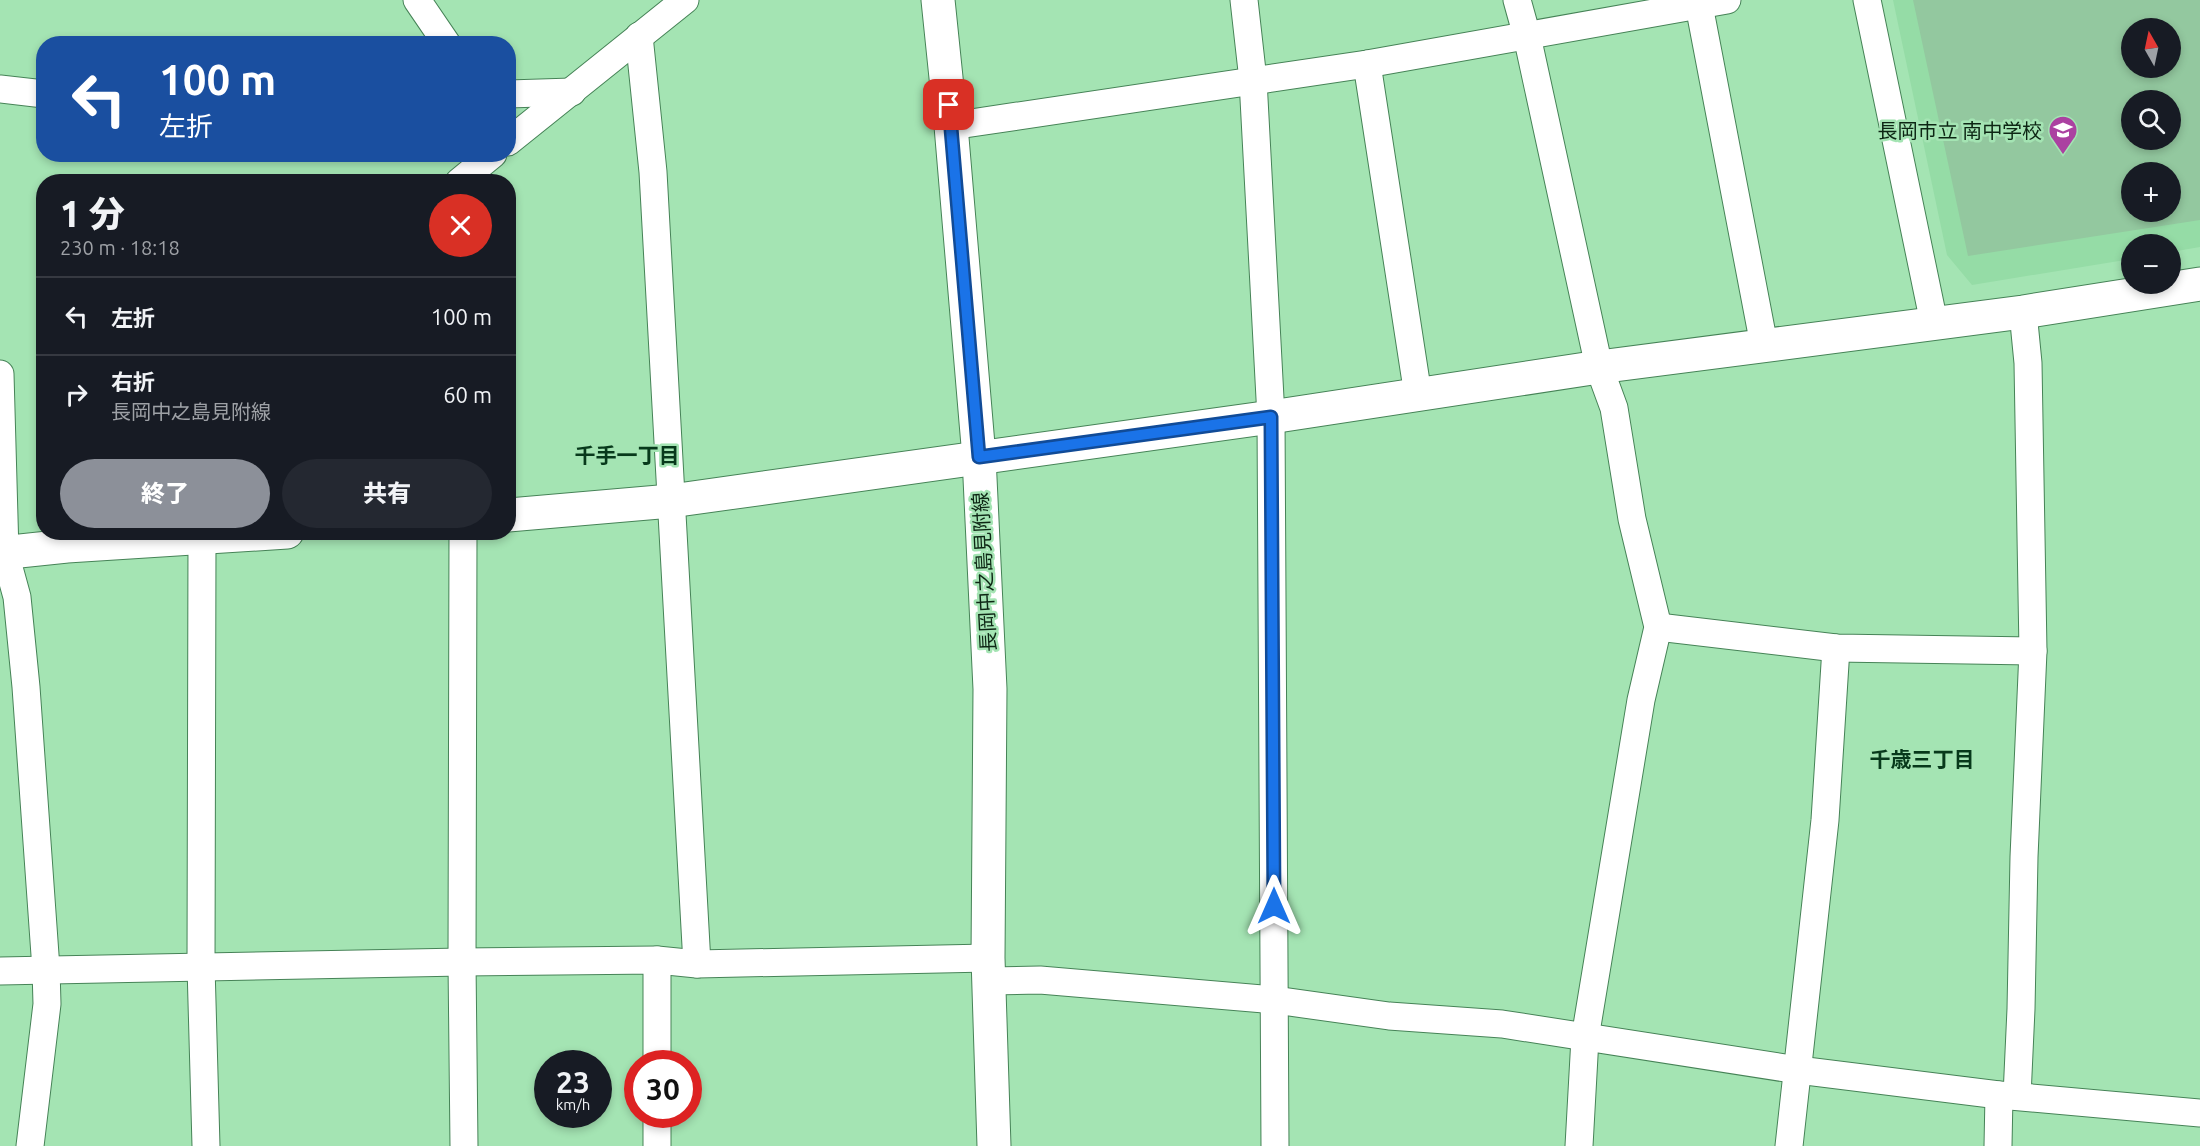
<!DOCTYPE html>
<html lang="ja">
<meta charset="utf-8">
<style>
body{margin:0;font-family:Ubuntu,"Noto Sans JP",sans-serif;background:#242831;color:#f1f3f6;height:100vh;display:flex;flex-direction:column;font-size:22px;white-space:nowrap}
*{box-sizing:border-box;margin:0}
p{font-size:20px;color:#9ea1a6}
.icon{flex:none;width:33px;height:33px;fill:none;stroke:currentColor;stroke-width:2;stroke-linecap:round;stroke-linejoin:round}
.map{position:relative;flex:1;overflow:hidden}
.details{position:absolute;left:36px;top:174px;width:480px;height:366px;display:flex;flex-direction:column;background:#171b24;border-radius:24px;box-shadow:0 3px 9px #0003}
.details>*{flex:none}
.banner{position:absolute;left:36px;top:36px;width:480px;height:126px;border-radius:24px;box-shadow:0 3px 9px #0003;background:#1a4fa0;color:#fff;overflow:hidden}
.needle{width:39px;rotate:351deg}
.buttons{position:absolute;left:2121px;top:18px;display:grid;gap:12px}
.buttons a{display:grid;place-items:center;width:60px;height:60px;border-radius:50%;background:#171b24;box-shadow:0 3px 9px #0003;font-size:30px}
.speed{position:absolute;left:534px;top:1050px;display:flex;gap:12px;font-size:30px;font-weight:700;text-align:center}
.speed>*{display:grid;place-content:center;width:78px;height:78px;border-radius:50%;background:#171b24;box-shadow:0 3px 9px #0003;line-height:1}
.speed small{font-size:15px;font-weight:400}
.speed .limit{border:9px solid #d22;background:#fff;color:#111}
.pin{position:absolute;display:grid;place-items:center;width:51px;height:51px;color:#fff;margin:-26px;border-radius:12px;box-shadow:0 3px 9px #0006}
.me{position:absolute;width:66px;margin:-33px;rotate:0deg;stroke-linejoin:round;filter:drop-shadow(0 0 4px #0008)}
.turn{display:flex;align-items:center;gap:21px;height:126px;padding:0 24px;font-size:27px}
.turn .icon{width:78px;height:78px;stroke-width:2.5}
.turn b{display:block;font-size:42px;line-height:51px}
.round{display:grid;place-items:center;flex:none;width:63px;height:63px;border-radius:32px;background:#242831}
.overview{display:flex;align-items:center;justify-content:space-between;height:102px;padding:0 24px}
h1{font-size:36px;font-weight:800;line-height:45px}
.button{display:flex;gap:12px;margin-top:auto;padding:12px 24px}
.button a{flex:1;height:69px;border-radius:36px;background:#8c9099;color:#fff;font-size:24px;font-weight:800;line-height:69px;text-align:center}
.button a+a{background:#242831;color:#f1f3f6}
ul{padding:0;list-style:none}
li{display:flex;align-items:center;gap:18px;height:78px;padding:0 24px;border-top:2px solid #363941}
li div{flex:1}
li b{display:block;font-size:22px}
li em{font-style:normal}
.map>svg:first-child{display:block}
.built{fill:#95dca6;fill-rule:evenodd}
.green{fill:#93c89f;fill-rule:evenodd}
.lines{fill:none;stroke-linecap:round;stroke-linejoin:round}
.street-casing{stroke:#468357;stroke-width:29}
.secondary-casing{stroke:#468357;stroke-width:35}
.street{stroke:#fff;stroke-width:27}
.secondary{stroke:#fff;stroke-width:33}
.route-casing{stroke:#114b97;stroke-width:15}
.route{stroke:#1a73e8;stroke-width:10}
.labels{text-anchor:middle;dominant-baseline:central;stroke-width:5;stroke-linejoin:round;paint-order:stroke}
.poi-label{font-size:20px;fill:#0d2614;stroke:#a4e4b3;text-anchor:end}
.street-label{font-size:20px;fill:#0d2614;stroke:#a4e4b3}
.neighbourhood-label{font-size:21px;font-weight:bold;fill:#07391b;stroke:#a4e4b3}
</style>
<div class="map">
<svg width="2200" height="1146" viewBox="0 0 2200 1146">
<rect width="100%" height="100%" fill="#a4e4b3"/>
<path class="built" d="M1893,0H2200V247L2171,252L2170,244H2132L2131,259L1972,285L1947,255ZM2132,28H2170V68H2132ZM2132,100H2170V140H2132ZM2132,172H2170V212H2132Z"/>
<path class="green" d="M1913,0H2200V220L1968,256ZM2132,28H2170V68H2132ZM2132,100H2170V140H2132ZM2132,172H2170V212H2132Z"/>
<g class="lines">
<g class="street-casing">
<g id="street">
<path d="M417,0L447,44"/>
<path d="M1244,0L1253,80L1271,417L1275,1146"/>
<path d="M1517,0L1527,36L1599,367L1614,408L1632,519L1658,627L1641,700L1585,1038L1579,1146"/>
<path d="M1698,0L1764,345"/>
<path d="M1867,0L1934,323"/>
<path d="M639,36L653,172L697,964"/>
<path d="M1367,64L1418,395"/>
<path d="M0,89L44,94"/>
<path d="M508,94L572,92"/>
<path d="M951,126L1367,64L1727,0"/>
<path d="M508,142L685,0"/>
<path d="M459,182L493,154"/>
<path d="M0,374L5,553L17,597L26,687L46,969L47,1004L30,1146"/>
<path d="M463,532L462,962L464,1146"/>
<path d="M202,539L201,966L206,1146"/>
<path d="M1658,627L1836,648L2033,651"/>
<path d="M0,971L462,962L657,960L697,964L988,958"/>
<path d="M989,981L1040,980L1275,1000L1389,1016L1502,1024L1798,1070L1999,1095L2200,1113"/>
<path d="M657,1064V960"/>
<path d="M2017,1096L2021,1009L2024,857L2033,651L2028,363L2023,312"/>
<path d="M657,1146V1114"/>
<path d="M1789,1146L1825,820L1836,648"/>
<path d="M1998,1146L1999,1095"/>
</g>
</g>
<g class="secondary-casing">
<g id="secondary">
<path d="M938,0L951,126L979,457L990,689L988,958L994,1146"/>
<path d="M508,515L671,501L1271,417L1599,367L2023,312L2200,284"/>
<path d="M0,553L67,546L287,532"/>
</g>
</g>
<use href="#street" class="street"/>
<use href="#secondary" class="secondary"/>
</g>
<g class="lines">
<g class="route-casing">
<path id="route" d="M949,105L979,457L1271,417L1274,906"/>
</g>
<use href="#route" class="route"/>
</g>
<defs>
<g id="school-pin" transform="scale(1.5)"><path d="M0 17L-7.5 6A9.5 9.5 0 1 1 7.5 6Z" fill="#ab41a1" stroke="#a4e4b3"/><path d="M0-5L7-2L0 1L-7-2ZM-4 1L0 2.5L4 1V4Q0 6-4 4Z" fill="#fff"/></g>
</defs>
<g fill-rule="evenodd">
<use href="#school-pin" x="2063" y="130"/>
</g>
<g class="labels">
<g class="poi-label">
<text x="2042" y="130">長岡市立 南中学校</text>
</g>
<g class="street-label">
<text transform="translate(984 572) rotate(-93)">長岡中之島見附線</text>
</g>
<g class="neighbourhood-label">
<text x="627" y="455">千手一丁目</text>
<text x="1922" y="759">千歳三丁目</text>
</g>
</g>
</svg>
<div class="buttons">
<a><svg class="needle" viewBox="-14 -14 28 28"><path d="M0-13l5 13h-10z" fill="#e53935"/><path d="M0 13l5-13h-10z" fill="#9ea1a6"/></svg></a>
<a><svg class="icon" aria-label="search" viewBox="0 0 24 24"><circle cx="10" cy="10" r="6"/><path d="M15 15l6 6"/></svg></a>
<a>+</a>
<a>−</a>
</div>
<div class="speed"><div>23<small>km/h</small></div><div class="limit">30</div></div>
<div class="pin" style="left:949px;top:105px;background:#d93025"><svg class="icon" aria-label="arrive" viewBox="0 0 24 24"><path d="M6 21V4h12l-3 4 3 4H6"/></svg></div>
<svg class="me" style="left:1274px;top:906px" viewBox="-20 -20 40 40"><path d="M0-17L14 15 0 8-14 15z" fill="#1a73e8" stroke="#fff" stroke-width="4"/></svg>
<div class="banner">
<div class="turn"><svg class="icon" aria-label="left" viewBox="0 0 24 24"><path d="M17 20v-9H6M10 6l-5 5 5 5"/></svg><div><b>100 m</b>左折</div></div>
</div>
<section class="details">
<div class="overview"><div><h1>1 分</h1><p>230 m · 18:18</p></div><a class="round" style="background:#d93025;color:#fff"><svg class="icon" aria-label="close" viewBox="0 0 24 24"><path d="M6 6l12 12M18 6L6 18"/></svg></a></div>
<ul>
<li><svg class="icon" aria-label="left" viewBox="0 0 24 24"><path d="M17 20v-9H6M10 6l-5 5 5 5"/></svg><div><b>左折</b></div><em>100 m</em></li>
<li><svg class="icon" aria-label="right" viewBox="0 0 24 24"><path d="M7 20v-9h11M14 6l5 5-5 5"/></svg><div><b>右折</b><p>長岡中之島見附線</p></div><em>60 m</em></li>
</ul>
<div class="button"><a>終了</a><a>共有</a></div>
</section>
</div>
